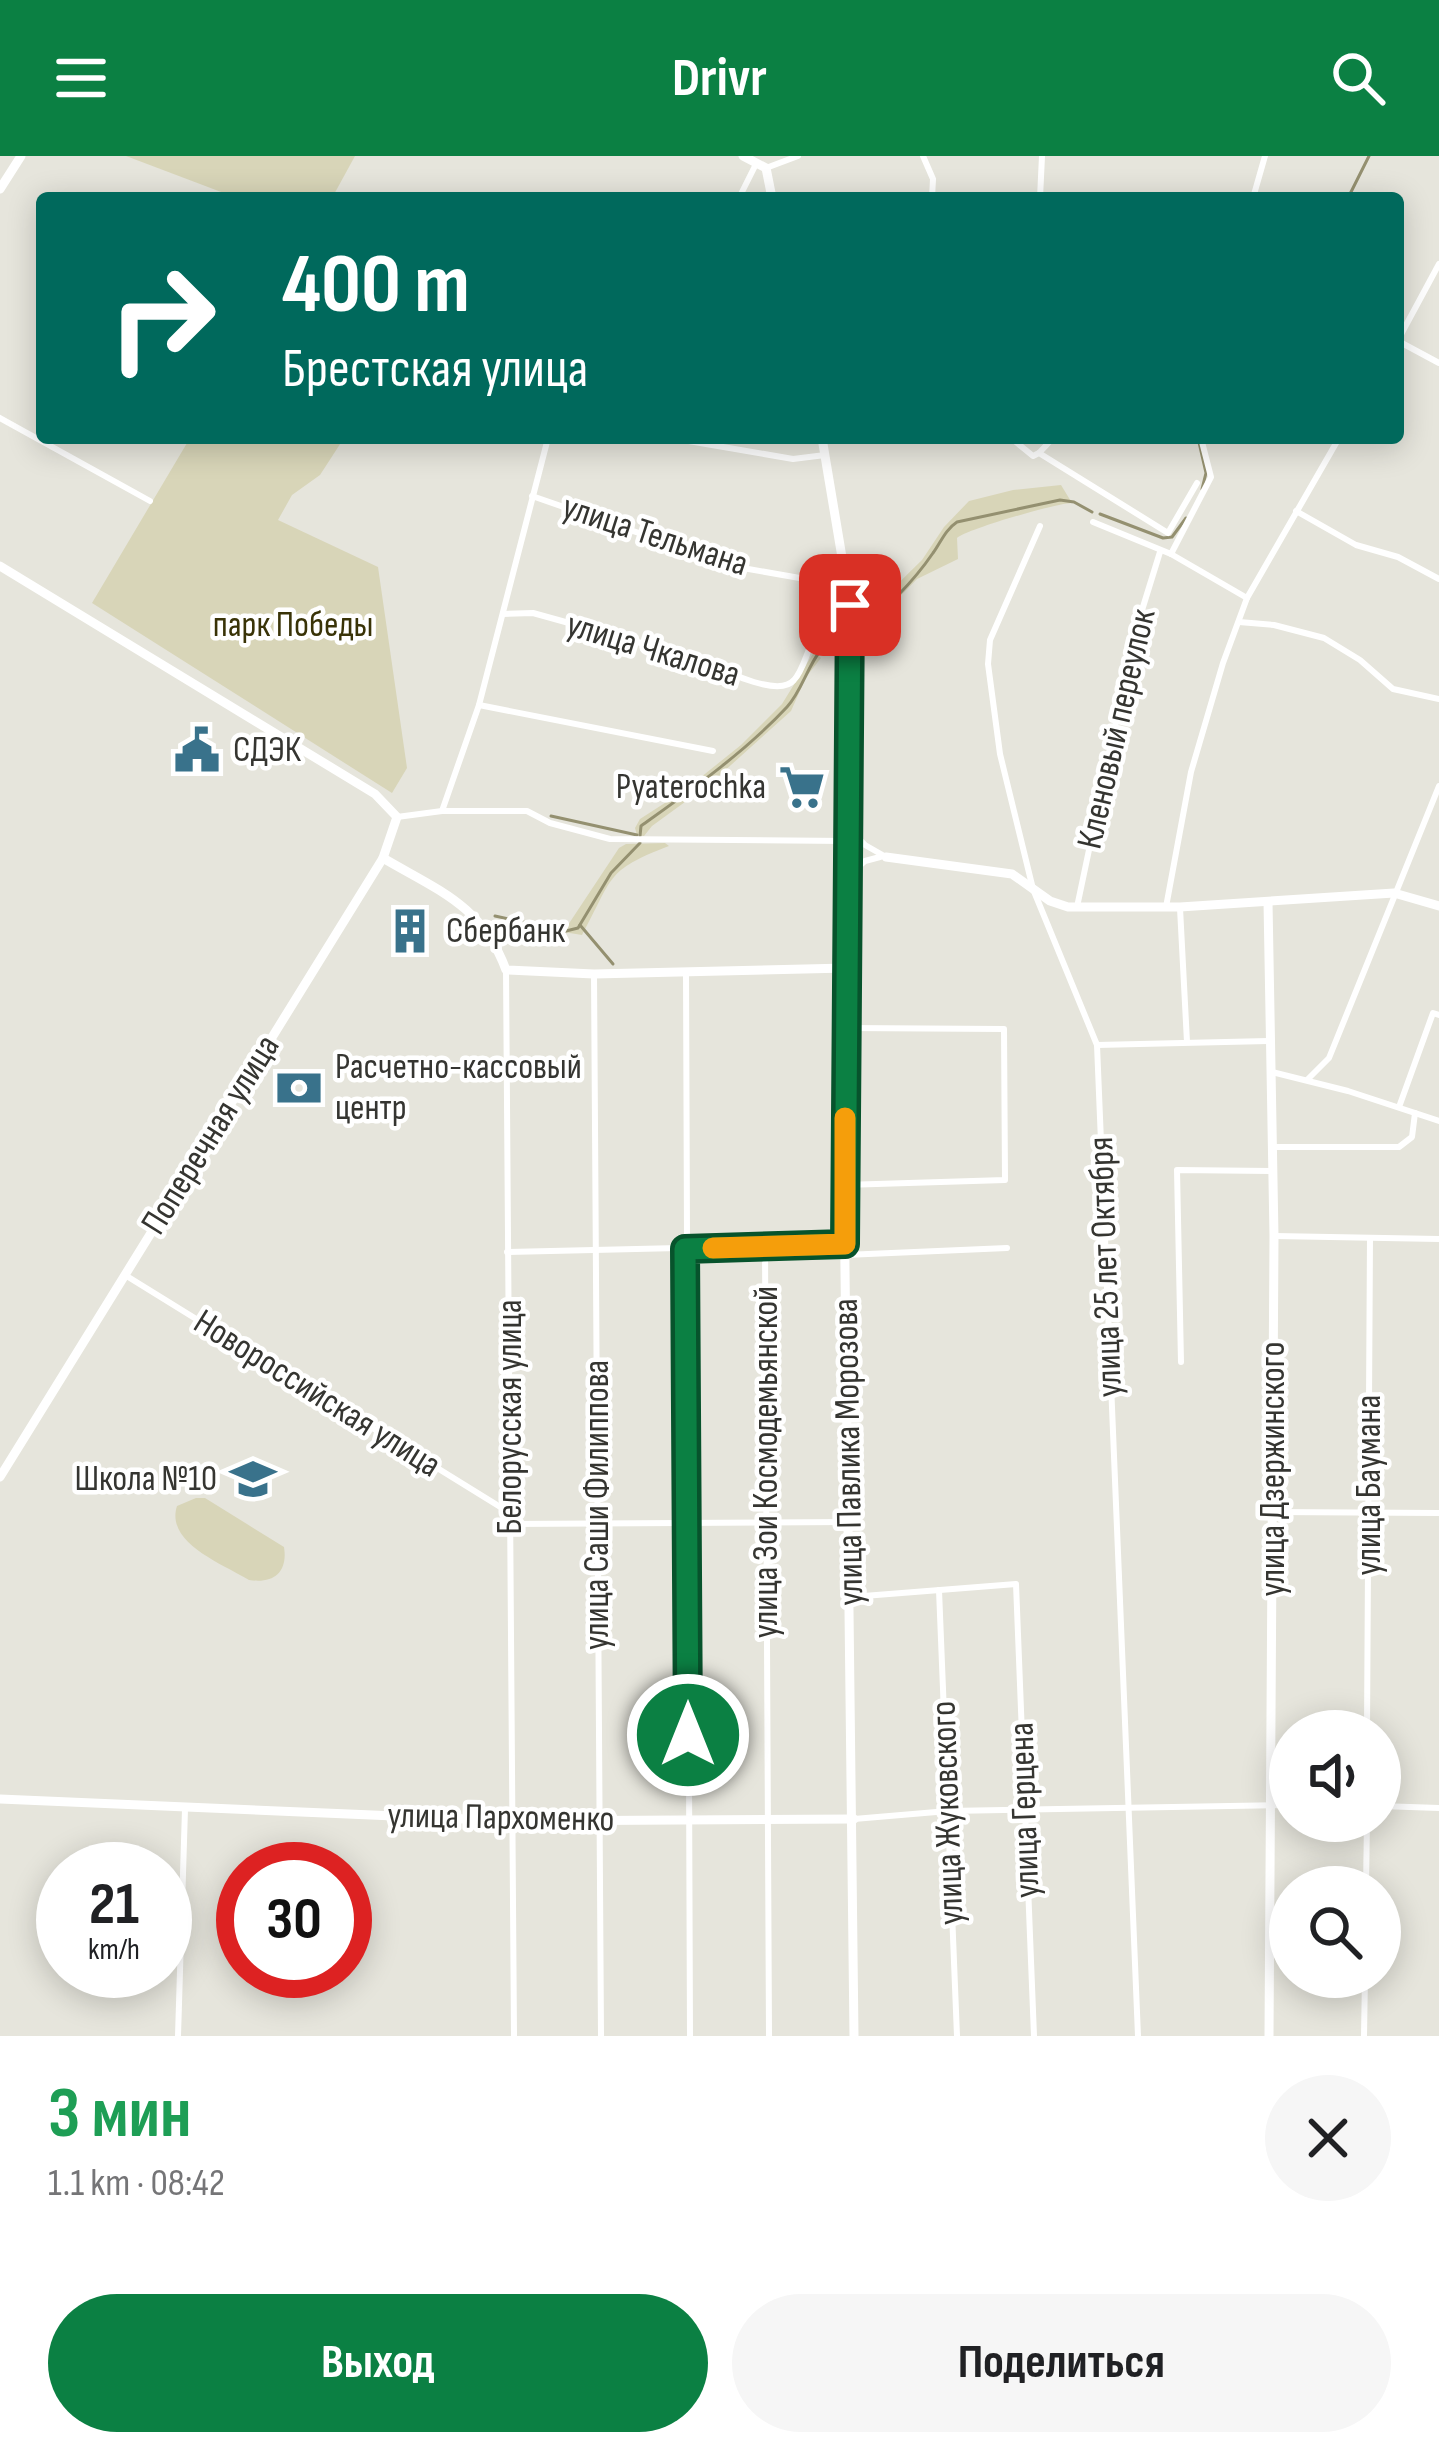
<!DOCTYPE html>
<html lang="ru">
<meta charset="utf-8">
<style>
body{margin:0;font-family:"Sofia Sans Condensed",sans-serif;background:#f6f6f6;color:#202124;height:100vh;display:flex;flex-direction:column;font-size:45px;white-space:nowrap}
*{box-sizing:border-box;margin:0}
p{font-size:39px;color:#757577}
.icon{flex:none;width:66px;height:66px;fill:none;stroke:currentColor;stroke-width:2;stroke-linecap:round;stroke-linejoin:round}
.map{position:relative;height:1880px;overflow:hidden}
.sheet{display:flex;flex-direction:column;background:#fff;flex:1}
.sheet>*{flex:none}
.top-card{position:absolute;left:36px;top:36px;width:1368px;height:252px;border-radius:12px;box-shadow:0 6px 30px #0003;background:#00695c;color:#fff;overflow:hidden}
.buttons{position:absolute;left:1269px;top:1554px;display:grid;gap:24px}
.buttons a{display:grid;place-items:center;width:132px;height:132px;border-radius:50%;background:#fff;box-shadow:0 6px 30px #0003;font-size:60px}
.speed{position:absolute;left:36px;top:1686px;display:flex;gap:24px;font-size:60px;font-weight:700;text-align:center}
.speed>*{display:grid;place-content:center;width:156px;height:156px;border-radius:50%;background:#fff;box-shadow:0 6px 30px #0003;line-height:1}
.speed small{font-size:30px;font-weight:400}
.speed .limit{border:18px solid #d22;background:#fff;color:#111}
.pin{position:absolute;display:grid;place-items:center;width:102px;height:102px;color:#fff;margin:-51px;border-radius:24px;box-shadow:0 6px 18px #0006}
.me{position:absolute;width:132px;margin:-66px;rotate:0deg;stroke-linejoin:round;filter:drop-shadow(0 0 9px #0008)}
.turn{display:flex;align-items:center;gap:42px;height:252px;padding:0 48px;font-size:54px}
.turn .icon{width:156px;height:156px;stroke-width:2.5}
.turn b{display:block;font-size:84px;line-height:102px}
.round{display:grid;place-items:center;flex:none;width:126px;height:126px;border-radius:63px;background:#f6f6f6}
.head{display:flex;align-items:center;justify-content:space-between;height:204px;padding:0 48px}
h1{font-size:72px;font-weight:700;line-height:90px;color:#1e9e55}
.action{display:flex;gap:24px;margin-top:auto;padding:24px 48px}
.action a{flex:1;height:138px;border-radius:72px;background:#0b8043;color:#fff;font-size:48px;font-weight:700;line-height:138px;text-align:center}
.action a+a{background:#f6f6f6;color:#202124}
header{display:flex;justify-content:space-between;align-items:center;height:156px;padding:0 48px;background:#0b8043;color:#fff;font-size:54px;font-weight:700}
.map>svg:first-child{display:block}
.green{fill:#d8d5b8}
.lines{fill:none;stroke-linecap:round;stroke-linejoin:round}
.stream{stroke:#949070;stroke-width:3}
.minor{stroke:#fff;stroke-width:6}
.tertiary{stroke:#fff;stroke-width:9}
.route-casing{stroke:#07532c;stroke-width:30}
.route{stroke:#0b8043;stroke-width:21}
.slow{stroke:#f59e0b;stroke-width:21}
.labels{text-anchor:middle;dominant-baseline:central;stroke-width:9;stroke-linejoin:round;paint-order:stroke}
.street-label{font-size:36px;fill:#353531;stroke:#fff}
.park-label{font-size:36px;fill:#393307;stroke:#fff}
.poi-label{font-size:36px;fill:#353531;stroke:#fff;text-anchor:start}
</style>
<header><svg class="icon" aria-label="menu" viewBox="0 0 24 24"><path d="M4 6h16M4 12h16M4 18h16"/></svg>Drivr<svg class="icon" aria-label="search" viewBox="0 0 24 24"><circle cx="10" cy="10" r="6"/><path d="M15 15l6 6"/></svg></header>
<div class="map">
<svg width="1439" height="1880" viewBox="0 0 1439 1880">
<rect width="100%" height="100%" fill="#e6e5dc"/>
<g class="green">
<path d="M126,0H355L332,42H237Z"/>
<path d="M190,282H344L320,319L292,339L278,364L378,411L407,612L392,637L92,447Z"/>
<path d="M1061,329L1072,347C1057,347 967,373 957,382L958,403L917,423L867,474L863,462L922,404L944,371L969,345L1013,334Z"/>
<path d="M814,496L821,502L806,521L791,555L711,627L652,670L644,680L637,679L635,672L640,663L685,634L741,589L782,548Z"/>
<path d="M665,687L669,690C604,715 614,721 582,779L526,770L530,765L566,772L619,692L626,688Z"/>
<path d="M196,1342H205L284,1391C288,1416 274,1428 249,1424C223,1408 165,1387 177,1350Z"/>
</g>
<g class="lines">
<g class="stream">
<path d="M1348,42L1369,0"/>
<path d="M1198,282L1206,317L1202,333"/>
<path d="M1100,358L1163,382L1172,381L1186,362"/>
<path d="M855,470C880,464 918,419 933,397C941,386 945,374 957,366L1060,344L1074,346L1092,356"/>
<path d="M830,485L842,472"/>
<path d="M551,660L637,679"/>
<path d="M640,680L641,670C691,634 744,597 787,551C801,536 807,512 820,495"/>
<path d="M495,760L566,775L578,772L611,717L640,687"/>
<path d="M580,769L613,808"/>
</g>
<g class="minor">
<path d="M923,0L933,23L932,42"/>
<path d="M766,12L798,0"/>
<path d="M739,42L756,8"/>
<path d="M1040,42L1042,0"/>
<path d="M1253,42L1265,0"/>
<path d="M1398,184L1439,108"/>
<path d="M1398,185L1439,207"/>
<path d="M0,262L150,345"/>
<path d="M671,282L793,303L825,299"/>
<path d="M1011,282L1033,300L1039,297L1168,377L1197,327"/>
<path d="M1039,297L1053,282"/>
<path d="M532,340L737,411L845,430"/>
<path d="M1296,355L1356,389L1398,401L1439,423"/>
<path d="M1093,366L1171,398L1247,442"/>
<path d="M1040,370L990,484L988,508L1000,598L1033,733L1097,889L1138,1880"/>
<path d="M1171,398L1211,321L1201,282"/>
<path d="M503,458L533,457L713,507C728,518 780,541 794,524C802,516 806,499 811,489L816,487L848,499"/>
<path d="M1239,466L1274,469L1324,482L1360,504L1393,533L1439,543"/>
<path d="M479,549L713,595"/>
<path d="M442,655H527L550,667L610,683L847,685"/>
<path d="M397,661L442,655L479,549L548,282"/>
<path d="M848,671L865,689L886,701"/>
<path d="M848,720L865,705L880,701"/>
<path d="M1077,751L1134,480L1160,396"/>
<path d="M1166,751L1191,616L1223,507L1247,442L1339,282"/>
<path d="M1180,752L1187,886"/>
<path d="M506,814L514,1880"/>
<path d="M686,816L690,1880"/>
<path d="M594,818L601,1880"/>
<path d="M1097,889L1268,885"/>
<path d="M1272,916L1348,935L1439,965"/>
<path d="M1307,924L1329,902L1439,630"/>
<path d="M1399,951L1433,857L1439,859"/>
<path d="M1271,991H1399L1412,981L1415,957"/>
<path d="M844,1029L1005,1024L1004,873L847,872"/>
<path d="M1275,1080L1439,1083"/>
<path d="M765,1092L769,1880"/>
<path d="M507,1096L845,1088"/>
<path d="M845,1099L1007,1092"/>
<path d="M125,1119L510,1357"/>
<path d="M1181,1206L1177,1014L1271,1015"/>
<path d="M1273,1356L1439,1357"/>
<path d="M510,1368L848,1366"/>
<path d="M939,1434L957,1880"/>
<path d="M851,1441L1016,1428L1034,1880"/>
<path d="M1367,1575L1370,1082"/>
<path d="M1380,1650L1439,1652"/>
<path d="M854,1663L948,1655L1290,1649"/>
<path d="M1366,1731L1367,1665"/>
<path d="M178,1880L185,1653"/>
<path d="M1364,1880L1365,1821"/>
</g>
<g class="tertiary">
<path d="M743,0L766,12L772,42"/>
<path d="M0,33L21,0"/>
<path d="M822,282L850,449L844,1029L854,1880"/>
<path d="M0,410L375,638L397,661L383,702L0,1321"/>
<path d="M886,701L1012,718L1050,745L1068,751H1180L1394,737L1439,750"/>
<path d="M383,702C439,735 482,749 506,814L594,818L847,812"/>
<path d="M1268,746L1274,1080L1269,1880"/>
<path d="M0,1643L513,1665L854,1663"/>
</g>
</g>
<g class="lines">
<g class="route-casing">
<path id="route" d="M688,1579L685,1093L845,1088L850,449"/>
</g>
<use href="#route" class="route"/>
<path class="slow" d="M713,1092L845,1088V962"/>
</g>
<defs>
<g id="civic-bare" transform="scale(3.6)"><path d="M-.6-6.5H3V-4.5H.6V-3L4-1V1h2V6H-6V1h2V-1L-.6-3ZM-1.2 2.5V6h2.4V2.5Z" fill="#39728b" stroke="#fff" stroke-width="2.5" paint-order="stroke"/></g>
<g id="supermarket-bare" transform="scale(3.6)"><path d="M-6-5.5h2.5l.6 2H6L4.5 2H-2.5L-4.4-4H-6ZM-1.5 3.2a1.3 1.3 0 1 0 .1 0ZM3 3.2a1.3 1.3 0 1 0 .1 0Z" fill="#39728b" stroke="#fff" stroke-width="2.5" paint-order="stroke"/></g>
<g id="building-bare" transform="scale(3.6)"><path d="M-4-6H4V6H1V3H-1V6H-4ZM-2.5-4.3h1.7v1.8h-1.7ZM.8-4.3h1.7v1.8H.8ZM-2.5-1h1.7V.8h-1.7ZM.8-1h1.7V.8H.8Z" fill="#39728b" stroke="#fff" stroke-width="2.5" paint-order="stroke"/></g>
<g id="bank-bare" transform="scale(3.6)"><path d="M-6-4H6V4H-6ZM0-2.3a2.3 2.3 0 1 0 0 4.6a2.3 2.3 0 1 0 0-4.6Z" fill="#39728b" stroke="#fff" stroke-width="2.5" paint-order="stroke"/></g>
<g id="school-bare" transform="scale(3.6)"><path d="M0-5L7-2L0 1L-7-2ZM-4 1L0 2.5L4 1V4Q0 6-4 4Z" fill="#39728b" stroke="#fff" stroke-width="2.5" paint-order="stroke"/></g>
</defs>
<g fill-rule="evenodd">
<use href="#civic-bare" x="197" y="594"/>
<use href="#supermarket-bare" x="802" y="631"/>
<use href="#building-bare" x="410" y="775"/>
<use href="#bank-bare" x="299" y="932"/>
<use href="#school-bare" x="253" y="1323"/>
</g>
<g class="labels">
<g class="street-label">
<text transform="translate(655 380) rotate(18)">улица Тельмана</text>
<text transform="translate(653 494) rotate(17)">улица Чкалова</text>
<text transform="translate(1117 573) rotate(-77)">Кленовый переулок</text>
<text transform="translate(211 979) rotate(-58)">Поперечная улица</text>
<text transform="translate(1106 1111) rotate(-92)">улица 25 лет Октября</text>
<text transform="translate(317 1238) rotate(32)">Новороссийская улица</text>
<text transform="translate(510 1261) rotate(-90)">Белорусская улица</text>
<text transform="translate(849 1296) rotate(-91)">улица Павлика Морозова</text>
<text transform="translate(766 1306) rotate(-90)">улица Зои Космодемьянской</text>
<text transform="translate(1273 1313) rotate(-90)">улица Дзержинского</text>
<text transform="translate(1369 1329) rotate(-90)">улица Баумана</text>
<text transform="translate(597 1349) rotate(-90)">улица Саши Филиппова</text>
<text transform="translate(1025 1654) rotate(-92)">улица Герцена</text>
<text transform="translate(948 1657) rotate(-92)">улица Жуковского</text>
<text transform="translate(501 1662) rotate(1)">улица Пархоменко</text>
</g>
<g class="park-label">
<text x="293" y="469">парк Победы</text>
</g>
<g class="poi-label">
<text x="233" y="594">СДЭК</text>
<text x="766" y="631" text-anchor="end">Pyaterochka</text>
<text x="446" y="775">Сбербанк</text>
<text x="335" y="911">Расчетно-кассовый<tspan x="335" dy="41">центр</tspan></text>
<text x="217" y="1323" text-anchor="end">Школа №10</text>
</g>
</g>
</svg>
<div class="buttons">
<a><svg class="icon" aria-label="sound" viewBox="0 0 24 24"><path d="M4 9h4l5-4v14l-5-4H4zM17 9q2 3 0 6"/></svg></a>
<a><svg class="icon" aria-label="search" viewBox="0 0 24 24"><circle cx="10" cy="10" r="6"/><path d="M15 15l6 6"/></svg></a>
</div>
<div class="speed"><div>21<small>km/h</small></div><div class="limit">30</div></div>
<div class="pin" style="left:850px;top:449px;background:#d93025"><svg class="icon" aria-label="arrive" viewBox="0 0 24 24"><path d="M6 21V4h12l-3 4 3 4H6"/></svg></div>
<svg class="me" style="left:688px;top:1579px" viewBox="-20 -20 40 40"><circle r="17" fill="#0b8043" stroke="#fff" stroke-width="3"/><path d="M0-11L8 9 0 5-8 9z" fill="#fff"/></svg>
<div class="top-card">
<div class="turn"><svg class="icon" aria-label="right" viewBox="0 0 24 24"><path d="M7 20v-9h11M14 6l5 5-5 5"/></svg><div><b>400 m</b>Брестская улица</div></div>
</div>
</div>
<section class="sheet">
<div class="head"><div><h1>3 мин</h1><p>1.1 km · 08:42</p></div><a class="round"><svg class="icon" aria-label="close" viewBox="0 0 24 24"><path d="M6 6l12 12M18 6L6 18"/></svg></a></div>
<div class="action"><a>Выход</a><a>Поделиться</a></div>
</section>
